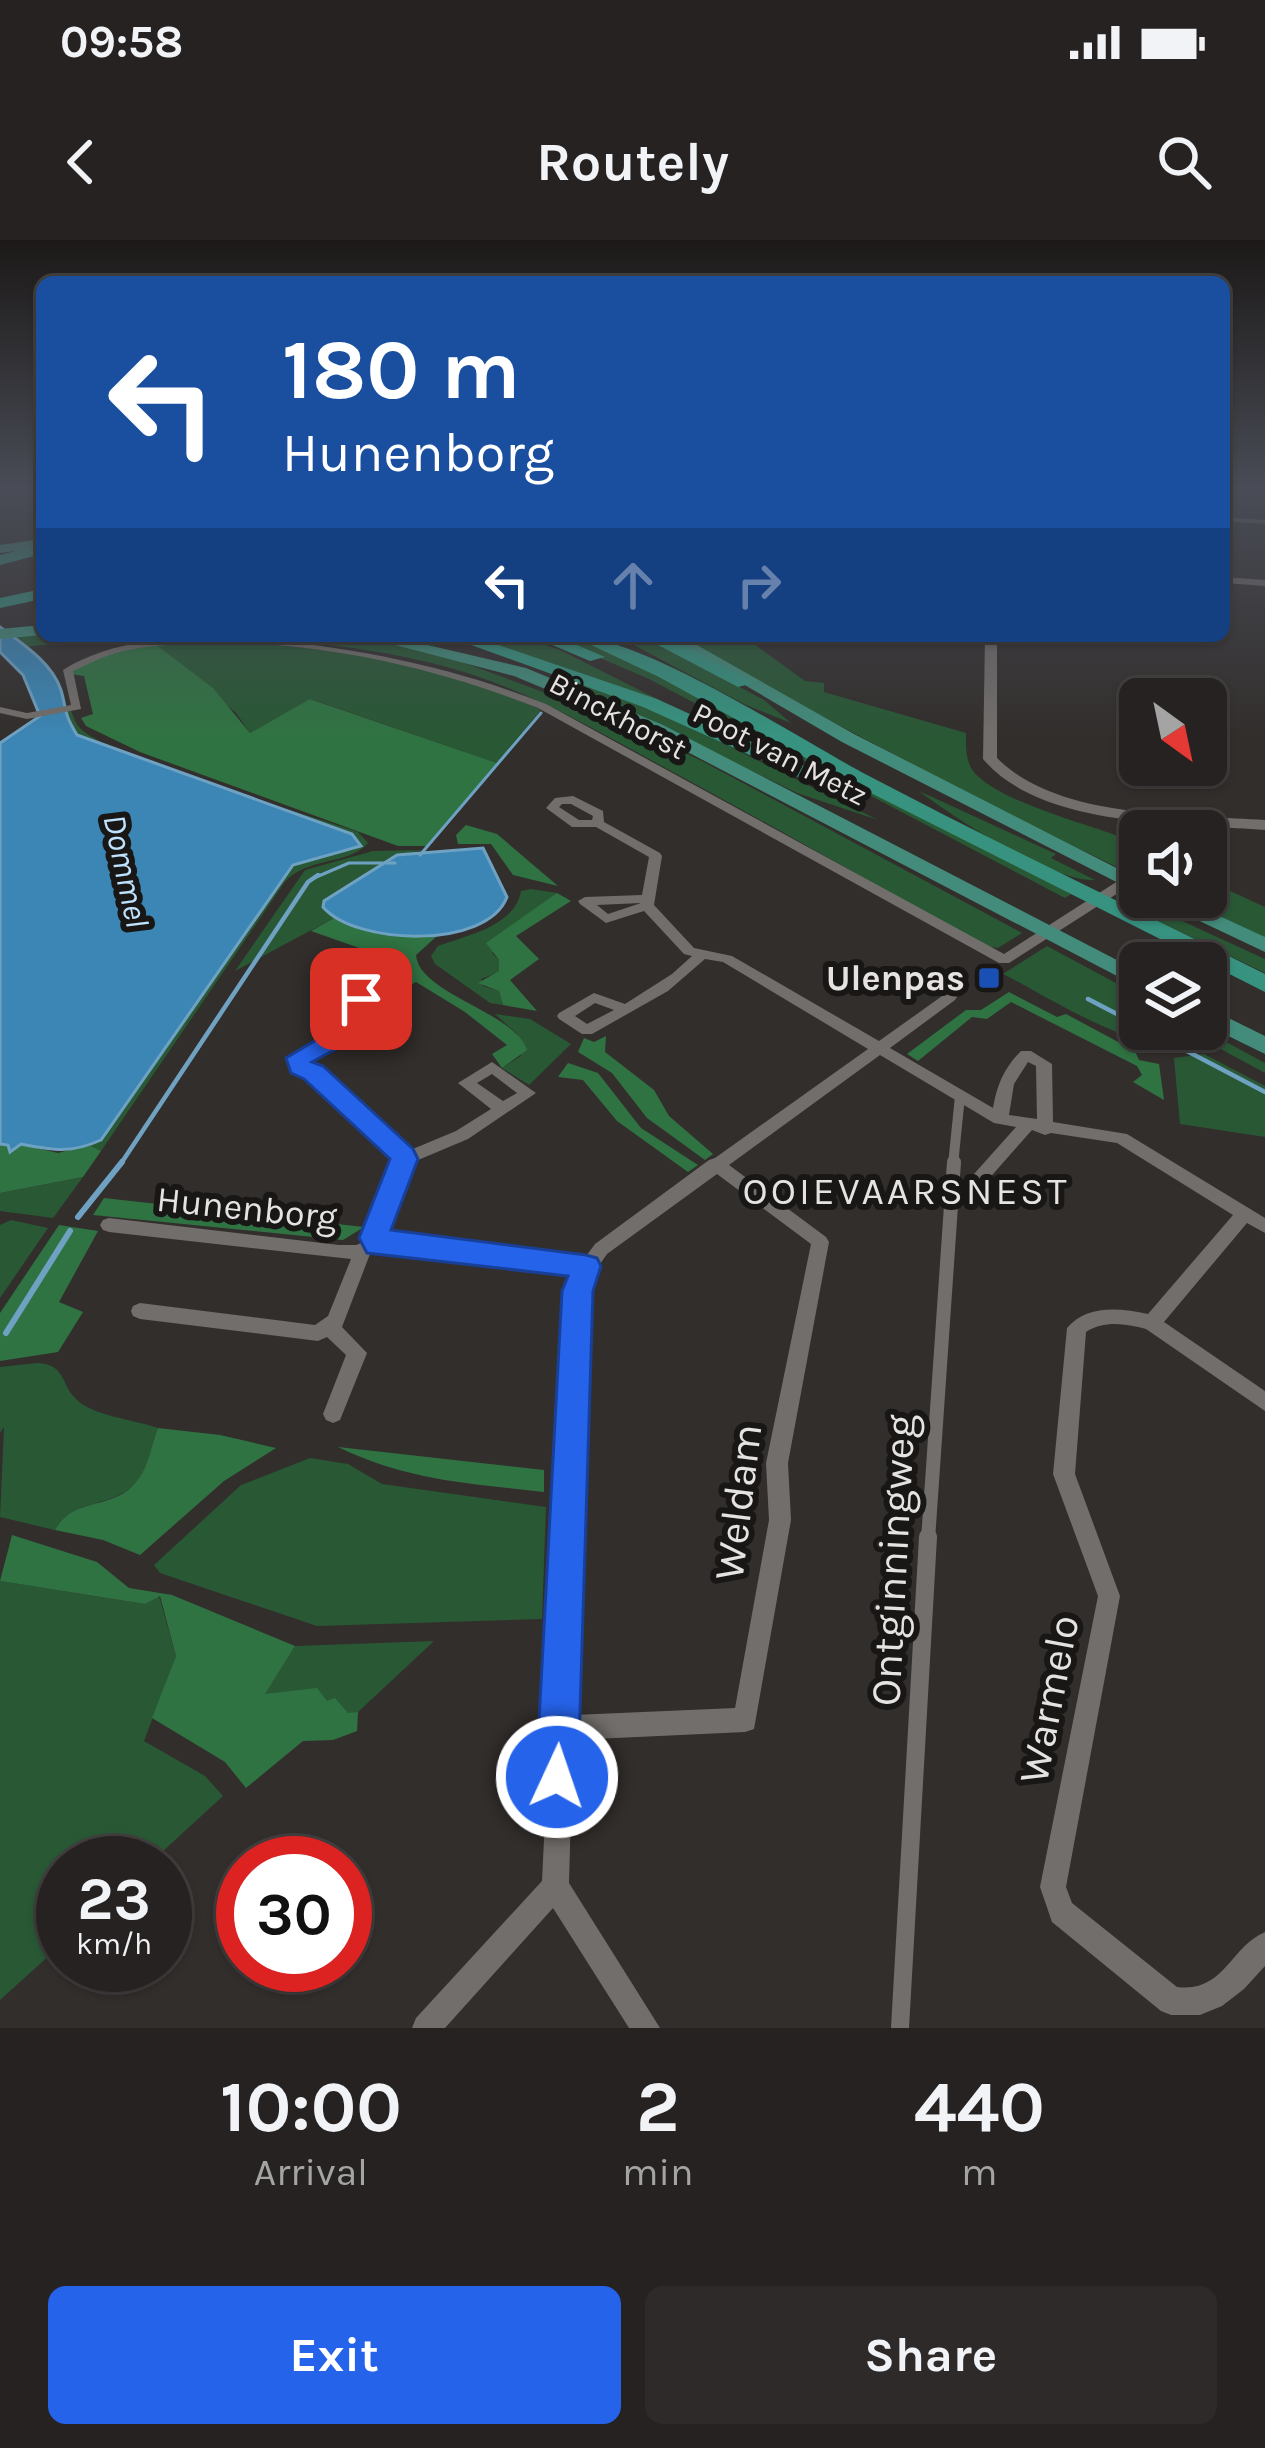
<!DOCTYPE html>
<style>
body{margin:0;font-family:Karla,sans-serif;background:#2e2a2a;color:#f1f3f6;height:100vh;display:flex;flex-direction:column;font-size:45px;white-space:nowrap}
*{box-sizing:border-box;margin:0}
p{font-size:39px;color:#a4a4a5}
.icon{flex:none;width:66px;height:66px;fill:none;stroke:currentColor;stroke-width:2;stroke-linecap:round;stroke-linejoin:round}
.map{position:relative;height:1788px;overflow:hidden}
.side{display:flex;flex-direction:column;background:#262221;flex:1}
.side>*{flex:none}
.top-card{position:absolute;left:36px;top:36px;width:1194px;height:366px;border-radius:18px;box-shadow:0 3px 9px #0004,0 0 0 3px #423f3f;background:#1a4fa0;color:#fff;overflow:hidden}
.needle{width:78px;rotate:147deg}
.buttons{position:absolute;left:1119px;top:438px;display:grid;gap:24px}
.buttons a{display:grid;place-items:center;width:108px;height:108px;border-radius:18px;background:#262221;box-shadow:0 3px 9px #0004,0 0 0 3px #423f3f;font-size:60px}
.speed{position:absolute;left:36px;top:1596px;display:flex;gap:24px;font-size:60px;font-weight:700;text-align:center}
.speed>*{display:grid;place-content:center;width:156px;height:156px;border-radius:50%;background:#262221;box-shadow:0 3px 9px #0004,0 0 0 3px #423f3f;line-height:1}
.speed small{font-size:30px;font-weight:400}
.speed .limit{border:18px solid #d22;background:#fff;color:#111}
.pin{position:absolute;display:grid;place-items:center;width:102px;height:102px;color:#fff;margin:-51px;border-radius:24px;box-shadow:0 6px 18px #0006}
.me{position:absolute;width:132px;margin:-66px;rotate:3deg;stroke-linejoin:round;filter:drop-shadow(0 0 9px #0008)}
.turn{display:flex;align-items:center;gap:42px;height:252px;padding:0 48px;font-size:54px}
.turn .icon{width:156px;height:156px;stroke-width:2.5}
.turn b{display:block;font-size:84px;line-height:102px}
.lanes{display:flex;align-items:center;height:114px;padding:0 48px;background:#0003;justify-content:center;gap:60px;direction:ltr}
.lanes .off{opacity:.35}
.eta{display:flex;justify-content:space-evenly;align-items:center;height:204px;text-align:center}
.eta b{font-size:72px;font-weight:700;line-height:84px}
.action{display:flex;gap:24px;margin-top:auto;padding:24px 48px}
.action a{flex:1;height:138px;border-radius:18px;background:#2563eb;color:#fff;font-size:48px;font-weight:700;line-height:138px;text-align:center}
.action a+a{background:#2e2a2a;color:#f1f3f6}
.status{display:flex;justify-content:space-between;align-items:center;height:84px;padding:0 60px;background:#262221;direction:ltr}
.status svg{height:33px;fill:currentColor}
header{display:flex;justify-content:space-between;align-items:center;height:156px;padding:0 48px;background:#262221;font-size:54px;font-weight:700}
.map>svg:first-child{display:block}
.green{fill:#295835}
.forest{fill:#307342}
.water{fill:#3c86b5;stroke:#6fa2c2;stroke-width:3}
.lines{fill:none;stroke-linecap:round;stroke-linejoin:round}
.stream-far2{stroke:#6fa2c2;stroke-width:3}
.stream-far1{stroke:#6fa2c2;stroke-width:4.5}
.stream{stroke:#6fa2c2;stroke-width:6}
.pedestrian-far2{stroke:#726e6b;stroke-width:10}
.pedestrian-far1{stroke:#726e6b;stroke-width:14}
.pedestrian{stroke:#726e6b;stroke-width:18}
.minor{fill:#726e6b;fill-rule:evenodd}
.tertiary{fill:#726e6b;fill-rule:evenodd}
.trunk{fill:#438c7b;fill-rule:evenodd}
.motorway{fill:#37937f;fill-rule:evenodd}
.route{fill:#2563eb;stroke:#184099;stroke-width:3}
.transit-dot{fill:#1a4fb4;stroke:#181716;stroke-width:4.5}
.labels{text-anchor:middle;dominant-baseline:central;stroke-width:12;stroke-linejoin:round;paint-order:stroke}
.far-street-label{font-size:30px;fill:#e5e2e1;stroke:#181716}
.far-water-label{font-size:33px;font-style:italic;fill:#bfe3fe;stroke:#181716}
.poi-label{font-size:36px;font-weight:bold;fill:#e5e2e1;stroke:#181716;text-anchor:end}
.street-label{font-size:36px;fill:#e5e2e1;stroke:#181716}
.neighbourhood-label{font-size:39px;letter-spacing:3px;fill:#e5e2e1;stroke:#181716}
.near-street-label{font-size:42px;fill:#e5e2e1;stroke:#181716}
</style>
<div class="status"><b>09:58</b><svg viewBox="0 0 49 12"><path d="M0 12V9h3v3zM5 12V6h3v6zM10 12V3h3v9zM15 12V0h3v12zM26 1h20v11H26zM47 4h2v5h-2z"/></svg></div>
<header><svg class="icon" aria-label="back" viewBox="0 0 24 24"><path d="M15 5l-7 7 7 7"/></svg>Routely<svg class="icon" aria-label="search" viewBox="0 0 24 24"><circle cx="10" cy="10" r="6"/><path d="M15 15l6 6"/></svg></header>
<div class="map">
<svg width="1265" height="1788" viewBox="0 0 1265 1788">
<rect width="100%" height="100%" fill="#322e2c"/>
<g class="green">
<path d="M42,394L349,396L435,412L610,477L702,521L1022,693L998,708L984,706C881,647 778,589 673,532C609,498 545,459 476,436C341,391 163,392 23,407L13,396Z"/>
<path d="M467,396H518L560,410L707,484Z"/>
<path d="M549,396H571L620,415L1071,654L1065,658L649,439Z"/>
<path d="M617,396L655,401L764,460L791,483L746,465Z"/>
<path d="M677,396H743L805,441L824,443V452L966,493C966,506 965,519 973,531C996,560 1080,582 1115,595L1128,606L1131,622L1123,630C972,558 823,478 677,396Z"/>
<path d="M235,403C340,408 446,423 541,470L497,523L311,459L250,493L236,473L155,404Z"/>
<path d="M537,427L670,477L878,580L797,553Z"/>
<path d="M63,471H71C74,477 75,483 80,488C106,516 309,575 358,592L368,603C348,626 307,616 284,643L101,911L89,905L101,900L286,632L301,619L353,610L352,594L100,506L77,495Z"/>
<path d="M919,551L1056,614L1051,618L1095,640C1051,642 953,577 919,551Z"/>
<path d="M424,610L397,615L325,661L323,667L334,678L235,731L305,630L373,611Z"/>
<path d="M1206,640L1265,667V698L1177,657H1206Z"/>
<path d="M531,649L557,653L492,713L499,720V732L481,739L483,746L499,751L503,765L490,763L435,724L431,716L438,706C467,695 515,686 521,651Z"/>
<path d="M1132,658L1265,719V733L1154,679L1128,661Z"/>
<path d="M1047,706L1140,756V789H1202L1265,823V833L1204,800C1152,826 1053,759 1003,734Z"/>
<path d="M495,774L530,779L571,804L529,845L502,828L521,816L517,794Z"/>
<path d="M1204,814L1265,846V897L1180,884L1174,818Z"/>
<path d="M83,937L53,978L0,971V953Z"/>
<path d="M11,980L48,988L0,1058V985Z"/>
<path d="M38,1123C66,1125 60,1143 76,1159C92,1176 136,1180 158,1188C151,1205 149,1227 136,1242C114,1269 72,1257 55,1290L0,1277L4,1187L0,1193V1127Z"/>
<path d="M310,1218L348,1224L382,1244L546,1267L542,1379L317,1386L160,1333L154,1325L241,1245Z"/>
<path d="M0,1341L145,1364L159,1356L176,1416L144,1501L205,1536L223,1556L150,1623H63V1703L0,1760Z"/>
<path d="M434,1401L358,1472L348,1474L327,1462L264,1455L295,1406Z"/>
</g>
<g class="forest">
<path d="M155,404L213,448L250,493L310,459L497,523L426,606H398L140,512L86,486L81,478L93,474L84,436L70,434L73,429L104,414Z"/>
<path d="M466,585L497,594L558,646L513,635L491,604H458L456,595Z"/>
<path d="M557,653L571,661L516,696L539,719L510,740L537,771L503,765L499,751L478,743L499,731V720L486,703Z"/>
<path d="M334,678L358,688L436,697L416,715C419,754 515,772 527,810L502,828L492,814L507,805L465,772L416,742L375,763L367,758L385,717L311,691Z"/>
<path d="M1009,752L1057,777L1066,774L1135,811L1139,820L1159,824L1164,860L1133,842L1142,835L1137,826L1011,762L987,779L972,777L918,821L907,814L966,770H981Z"/>
<path d="M606,796L605,812L654,850L669,876L713,914L705,920L647,878L612,833L578,812L584,798L594,802Z"/>
<path d="M568,823L598,833L641,888L698,925L688,932L617,881L583,840L558,837Z"/>
<path d="M0,904L9,905L10,911L20,904L58,913L89,905L101,911L83,937L0,953Z"/>
<path d="M104,958L364,987L343,1000L93,975Z"/>
<path d="M59,985L98,991L59,1062L83,1072L58,1112L0,1121V1073Z"/>
<path d="M158,1188L220,1195L276,1208L224,1241L140,1315L103,1300L55,1290C73,1256 113,1271 136,1242C149,1227 151,1205 158,1188Z"/>
<path d="M338,1207L544,1230V1252C467,1243 409,1241 338,1207Z"/>
<path d="M12,1295L97,1322L129,1348L172,1355L295,1406L265,1454L317,1448L327,1461L335,1458L348,1473L358,1472L357,1491L333,1500L303,1501L246,1548L225,1522L152,1478L176,1416L160,1356L145,1364L0,1341Z"/>
</g>
<g class="water">
<path d="M0,387C21,403 52,422 61,450C67,471 63,472 77,495L352,594L361,606L293,625L101,900C70,914 52,910 21,904L10,912L8,905L0,904V503L40,476L23,435L0,412Z"/>
<path d="M483,608L507,657C487,710 355,705 323,667L324,661L397,615Z"/>
</g>
<g class="lines">
<g class="stream-far2">
<path d="M0,250L9,247"/>
<path d="M420,615L541,473"/>
<path d="M314,638L349,623H395"/>
</g>
<g class="stream-far1">
<path d="M1088,759L1140,786"/>
<path d="M1145,789L1265,852"/>
<path d="M120,925L308,642L318,635"/>
</g>
<g class="stream">
<path d="M78,977L122,922"/>
<path d="M6,1093L70,991"/>
</g>
<path class="pedestrian-far2" d="M953,925L960,856"/>
<path class="pedestrian-far1" d="M928,1300L954,922"/>
<path class="pedestrian" d="M900,1788L928,1297"/>
<g class="minor">
<path d="M1224,277L1265,280V284L1224,281Z"/>
<path d="M1224,337L1265,340V346L1224,343Z"/>
<path d="M234,397C342,405 445,424 546,464L1004,714L1135,630L1140,629V639L1009,723H999L538,468C434,427 320,401 207,403C177,404 145,405 116,413C101,417 87,425 73,431L81,469L27,479L0,473V467L27,473L71,465L63,430C114,398 176,398 234,397Z"/>
<path d="M573,556L603,571L604,582L660,613L662,616L654,665L694,708L732,716L879,801L945,754H955L957,757L955,760L890,808L993,868C997,845 1004,828 1021,811H1031L1052,824L1053,882L1127,894L1265,978V993L1247,983L1164,1082L1265,1151V1171L1146,1089C1126,1084 1105,1080 1086,1092L1075,1234L1120,1356L1066,1647L1072,1663L1177,1747C1224,1753 1230,1707 1265,1692V1726L1244,1749L1222,1766L1200,1775H1171L1161,1771L1052,1682L1040,1647L1098,1356L1053,1234L1067,1088C1087,1064 1120,1068 1148,1074L1233,975L1117,903L1051,893L1045,895L1032,890L986,942H974L971,938L974,934L1016,887L994,883L880,815L729,925L826,997L829,1002L788,1223L791,1280L754,1489L745,1492L573,1500L569,1643L660,1788H629L553,1668L445,1788H412L416,1778L542,1641L571,1039L575,1032L389,1008L370,1014L342,1087L367,1113L340,1180L333,1183L326,1180L323,1174L346,1115L327,1097L318,1101L140,1079L133,1076L131,1071L133,1066L140,1063L315,1085L328,1076L351,1019L109,992L103,990L100,985L103,980L109,978L339,1005H356L367,1001L365,997L396,919L392,913L307,837L294,831L291,818L329,796L316,775L318,772L361,754L368,759L360,791L307,820V824L319,829L405,905L408,911L456,891L491,869L458,843L492,822L536,853L468,899L411,923L383,996L389,994L584,1019L595,1004L709,920L715,918L868,809L723,722L705,719L668,751L592,794H582L559,779L557,776L559,773L594,753L625,764L672,734L692,716L684,714L644,671L606,683L580,664L578,661L585,657L642,655L649,617L596,587H572L546,568L555,558ZM562,564H571L593,576L592,580H579L559,567ZM641,663L608,674L597,665ZM595,763L614,770L587,784L575,776ZM352,768L348,786L340,790L332,777ZM1028,822L1036,826L1037,879L1009,875L1014,844ZM492,834L517,853L503,861L477,843ZM717,934L811,1004L766,1223L769,1280L735,1468L574,1475L589,1040L607,1014Z"/>
</g>
<path class="tertiary" d="M985,396H997V518C1058,579 1183,574 1265,580V590C1181,583 1041,588 983,519Z"/>
<g class="trunk">
<path d="M42,299V307L0,313V305Z"/>
<path d="M42,385V395L0,399V389Z"/>
<path d="M361,396H389L526,428L663,485L1140,732V748L651,493L514,436Z"/>
<path d="M661,396H681L854,494L1140,640V654L842,502Z"/>
<path d="M1149,657H1178L1265,697V712Z"/>
<path d="M1206,767L1265,796V814L1206,785Z"/>
</g>
<g class="motorway">
<path d="M42,304V314L0,325V315Z"/>
<path d="M42,349V359L0,368V358Z"/>
<path d="M446,396H472L657,459L857,550L846,556L838,555L643,467Z"/>
<path d="M531,396H556L605,417L590,421Z"/>
<path d="M572,396C643,396 800,500 869,536C1000,605 1133,668 1265,734V752L855,545L659,437Z"/>
<path d="M641,396H664L754,443L738,447Z"/>
</g>
</g>
<linearGradient id="sky" x2="0" y2="1"><stop stop-color="#1c1918"/><stop offset="0.5" stop-color="#494c56"/><stop offset="1" stop-color="#494c56" stop-opacity="0"/></linearGradient>
<rect width="1265" height="497" fill="url(#sky)"/>
<path class="route" d="M361,752L373,759L364,794L312,822L323,826L413,909L418,919L391,990L586,1015L597,1018L601,1026L593,1051L578,1537L572,1552L557,1558L543,1552L536,1537L562,1051L568,1036L367,1013L359,998L390,919L304,839L291,833L286,818L343,784L349,759Z"/>
<rect class="transit-dot" x="977" y="726" width="24" height="24" rx="6"/>
<g class="labels">
<g class="far-street-label">
<text transform="translate(618 476) rotate(28)">Binckhorst</text>
<text transform="translate(780 514) rotate(27)">Poot van Metz</text>
</g>
<g class="far-water-label">
<text transform="translate(126 631) rotate(78)">Dommel</text>
</g>
<g class="poi-label">
<text x="965" y="738">Ulenpas</text>
</g>
<g class="street-label">
<text transform="translate(247 968) rotate(6)">Hunenborg</text>
</g>
<g class="neighbourhood-label">
<text x="906" y="951">OOIEVAARSNEST</text>
</g>
<g class="near-street-label">
<text transform="translate(738 1262) rotate(-83)">Weldam</text>
<text transform="translate(893 1320) rotate(-87)">Ontginningweg</text>
<text transform="translate(1049 1459) rotate(-79)">Warmelo</text>
</g>
</g>
</svg>
<div class="buttons">
<a><svg class="needle" viewBox="-14 -14 28 28"><path d="M0-13l5 13h-10z" fill="#e53935"/><path d="M0 13l5-13h-10z" fill="#a4a4a5"/></svg></a>
<a><svg class="icon" aria-label="sound" viewBox="0 0 24 24"><path d="M4 9h4l5-4v14l-5-4H4zM17 9q2 3 0 6"/></svg></a>
<a><svg class="icon" aria-label="layers" viewBox="0 0 24 24"><path d="M12 4l9 5-9 5-9-5zM3 14l9 5 9-5"/></svg></a>
</div>
<div class="speed"><div>23<small>km/h</small></div><div class="limit">30</div></div>
<div class="pin" style="left:361px;top:759px;background:#d93025"><svg class="icon" aria-label="arrive" viewBox="0 0 24 24"><path d="M6 21V4h12l-3 4 3 4H6"/></svg></div>
<svg class="me" style="left:557px;top:1537px" viewBox="-20 -20 40 40"><circle r="17" fill="#2563eb" stroke="#fff" stroke-width="3"/><path d="M0-11L8 9 0 5-8 9z" fill="#fff"/></svg>
<div class="top-card">
<div class="turn"><svg class="icon" aria-label="left" viewBox="0 0 24 24"><path d="M17 20v-9H6M10 6l-5 5 5 5"/></svg><div><b>180 m</b>Hunenborg</div></div>
<div class="lanes"><svg class="icon" aria-label="left" viewBox="0 0 24 24"><path d="M17 20v-9H6M10 6l-5 5 5 5"/></svg><svg class="icon off" aria-label="ahead" viewBox="0 0 24 24"><path d="M12 20V5M6 11l6-6 6 6"/></svg><svg class="icon off" aria-label="right" viewBox="0 0 24 24"><path d="M7 20v-9h11M14 6l5 5-5 5"/></svg></div>
</div>
</div>
<section class="side">
<div class="eta">
<div><b>10:00</b><p>Arrival</p></div>
<div><b>2</b><p>min</p></div>
<div><b>440</b><p>m</p></div>
</div>
<div class="action"><a>Exit</a><a>Share</a></div>
</section>
